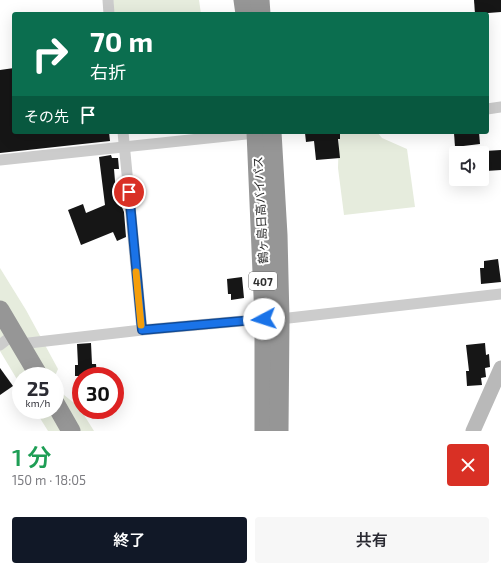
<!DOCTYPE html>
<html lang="ja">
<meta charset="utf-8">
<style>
body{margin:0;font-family:"Exo 2","Noto Sans JP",sans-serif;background:#f7f7f7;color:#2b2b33;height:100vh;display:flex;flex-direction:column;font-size:15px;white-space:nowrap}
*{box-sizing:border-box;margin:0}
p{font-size:13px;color:#7c7c81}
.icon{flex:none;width:22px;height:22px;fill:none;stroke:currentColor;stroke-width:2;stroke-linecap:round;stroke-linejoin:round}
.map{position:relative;height:431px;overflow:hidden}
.drawer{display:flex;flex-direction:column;background:#fff;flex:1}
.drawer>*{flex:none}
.top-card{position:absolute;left:12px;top:12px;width:477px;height:122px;border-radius:4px;box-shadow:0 4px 16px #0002;background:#0b6e4f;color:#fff;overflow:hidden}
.tools{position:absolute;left:449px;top:146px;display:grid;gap:8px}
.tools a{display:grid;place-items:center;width:40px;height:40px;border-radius:4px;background:#fff;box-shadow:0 4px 16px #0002;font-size:20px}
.speed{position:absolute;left:12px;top:367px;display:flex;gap:8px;font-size:20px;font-weight:700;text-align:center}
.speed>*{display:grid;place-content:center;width:52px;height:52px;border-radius:50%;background:#fff;box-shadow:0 4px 16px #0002;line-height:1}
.speed small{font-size:10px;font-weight:400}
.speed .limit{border:6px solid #d22;background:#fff;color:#111}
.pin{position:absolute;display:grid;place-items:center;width:34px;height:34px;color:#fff;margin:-17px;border:2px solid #fff;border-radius:50%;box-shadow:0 1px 4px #0007}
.me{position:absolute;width:44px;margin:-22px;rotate:265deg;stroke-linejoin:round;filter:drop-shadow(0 0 3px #0008)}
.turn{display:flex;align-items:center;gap:14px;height:84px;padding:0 12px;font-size:18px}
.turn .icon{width:52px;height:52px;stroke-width:2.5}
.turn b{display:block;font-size:28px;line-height:34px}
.then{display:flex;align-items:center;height:38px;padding:0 12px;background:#0003;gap:8px;font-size:15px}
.round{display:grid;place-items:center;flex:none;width:42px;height:42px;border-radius:4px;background:#f7f7f7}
.headline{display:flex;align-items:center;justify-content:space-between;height:68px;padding:0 12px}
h1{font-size:24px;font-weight:600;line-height:30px;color:#1e9e55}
.button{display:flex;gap:8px;margin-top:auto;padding:8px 12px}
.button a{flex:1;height:46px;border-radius:4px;background:#111827;color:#fff;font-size:16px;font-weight:600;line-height:46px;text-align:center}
.button a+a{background:#f7f7f7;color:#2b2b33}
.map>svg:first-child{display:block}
.green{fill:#e6ecdd}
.building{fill:#161616}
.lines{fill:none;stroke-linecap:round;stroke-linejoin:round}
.street{stroke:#ccc;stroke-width:11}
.secondary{stroke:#b9b9b9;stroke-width:15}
.highway{stroke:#969696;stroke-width:19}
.route-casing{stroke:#114b97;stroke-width:10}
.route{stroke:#1a73e8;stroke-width:7}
.slow{stroke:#f59e0b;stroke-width:7}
.labels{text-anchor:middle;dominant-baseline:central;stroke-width:4;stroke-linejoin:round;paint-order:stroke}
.shield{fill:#fff;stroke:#6d6d6d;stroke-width:1}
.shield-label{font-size:11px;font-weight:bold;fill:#2f2f2f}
.street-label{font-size:12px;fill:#2f2f2f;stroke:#fff}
</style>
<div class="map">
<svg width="501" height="431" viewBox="0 0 501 431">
<rect width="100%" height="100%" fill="#fff"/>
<g class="green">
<path d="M113,0H199L201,14H114Z"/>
<path d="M339,132H377L382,138L407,149L415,207L344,215L338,168Z"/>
<path d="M0,268L26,310L58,369L55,376H21V386L0,351Z"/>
<path d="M55,381L64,395L79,407L94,431H48L35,410H55Z"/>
</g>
<g class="building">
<path d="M474,0H501V12L475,14Z"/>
<path d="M14,68V132H109L110,141L0,153V70Z"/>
<path d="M313,132H340V139H338L340,158L316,160L314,141L306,142L305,133Z"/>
<path d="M465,132H479L480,144L455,147L454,133Z"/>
<path d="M501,150V170L486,171L485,151Z"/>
<path d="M111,155L112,158H118L119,169H114L116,193L124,212L126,237L117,241L113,232L81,245L68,210L83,204L86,213L105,205L99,157Z"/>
<path d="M498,259L501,282L481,284L480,268H484V261Z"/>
<path d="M242,277L244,298L231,300V294H228L227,279Z"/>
<path d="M91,343L92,364H96L97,376H75V365H78L77,344Z"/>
<path d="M485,343L486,355L489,354L490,367L485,368L486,377L481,378L482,385L467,386L466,371H469L466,345Z"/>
<path d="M0,368L13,386L0,395Z"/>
</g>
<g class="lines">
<g class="street">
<path d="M108,0L109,14"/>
<path d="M487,109L501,107"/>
<path d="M123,132L142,330"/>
<path d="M0,160L256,133"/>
<path d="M280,319L501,294"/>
<path d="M20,344L142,330L264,319"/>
<path d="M0,345L14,334"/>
</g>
<path class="secondary" d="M473,431L501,368"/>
<g class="highway">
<path d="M243,0L245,14"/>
<path d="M260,0L261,14"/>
<path d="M256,132L264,319V431"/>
<path d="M272,132L278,235L280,319L279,431"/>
<path d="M0,310L39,376"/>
<path d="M55,403L71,431"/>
</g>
</g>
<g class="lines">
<g class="route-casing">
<path id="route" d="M129,192L142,330L264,319"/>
</g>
<use href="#route" class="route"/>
<path class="slow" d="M136,272L141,325"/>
</g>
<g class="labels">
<rect class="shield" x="249" y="272" width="28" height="18" rx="3"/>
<g class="shield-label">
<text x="263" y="281">407</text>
</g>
<g class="street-label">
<text transform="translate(260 210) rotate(-93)">鶴ヶ島日高バイパス</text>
</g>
</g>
</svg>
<div class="tools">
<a><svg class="icon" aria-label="sound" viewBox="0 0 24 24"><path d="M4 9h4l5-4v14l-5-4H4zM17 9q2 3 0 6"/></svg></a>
</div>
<div class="speed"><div>25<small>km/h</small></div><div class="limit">30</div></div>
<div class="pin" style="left:129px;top:192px;background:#d93025"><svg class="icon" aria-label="arrive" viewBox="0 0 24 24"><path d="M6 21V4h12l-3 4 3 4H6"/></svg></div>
<svg class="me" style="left:264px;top:319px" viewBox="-20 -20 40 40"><circle r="19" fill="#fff"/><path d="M0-13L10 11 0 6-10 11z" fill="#1a73e8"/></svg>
<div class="top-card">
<div class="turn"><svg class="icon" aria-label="right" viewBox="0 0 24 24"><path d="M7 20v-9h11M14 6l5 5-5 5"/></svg><div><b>70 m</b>右折</div></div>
<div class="then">その先<svg class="icon" aria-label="arrive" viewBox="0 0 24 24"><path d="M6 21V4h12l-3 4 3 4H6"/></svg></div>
</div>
</div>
<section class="drawer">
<div class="headline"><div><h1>1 分</h1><p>150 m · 18:05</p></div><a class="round" style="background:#d93025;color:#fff"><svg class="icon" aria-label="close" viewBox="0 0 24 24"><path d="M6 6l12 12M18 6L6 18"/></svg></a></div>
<div class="button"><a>終了</a><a>共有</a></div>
</section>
